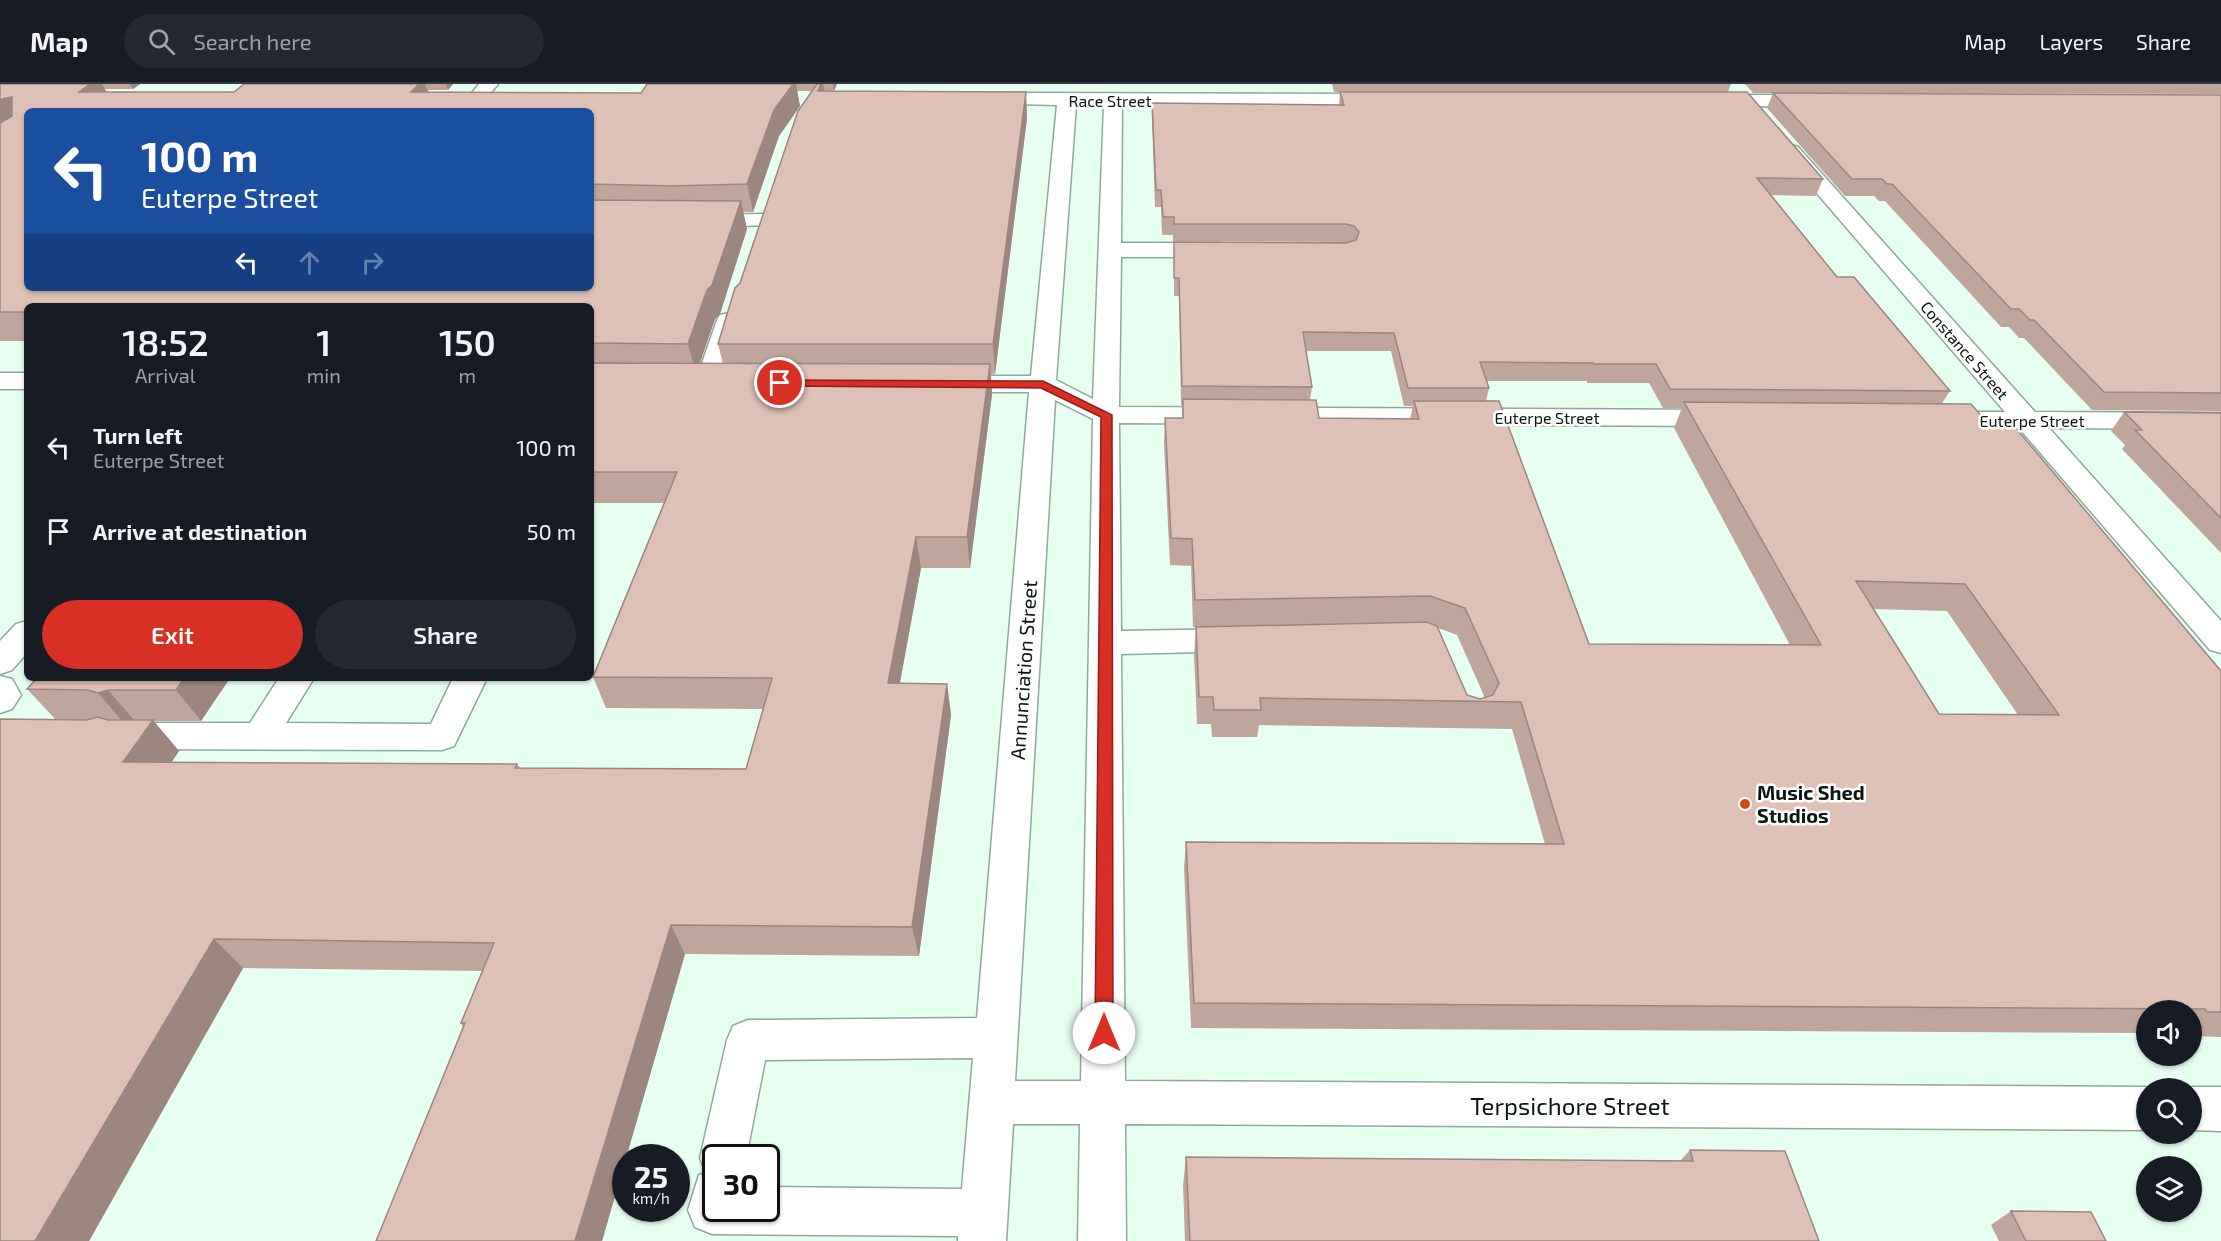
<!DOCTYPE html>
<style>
body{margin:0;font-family:"Exo 2",sans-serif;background:#242831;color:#f1f3f6;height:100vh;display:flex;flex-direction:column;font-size:22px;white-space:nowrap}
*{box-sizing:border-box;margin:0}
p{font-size:20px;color:#9ea1a6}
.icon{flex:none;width:33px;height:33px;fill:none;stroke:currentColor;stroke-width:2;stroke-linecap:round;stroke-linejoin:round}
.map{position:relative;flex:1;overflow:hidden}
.panel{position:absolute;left:24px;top:219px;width:570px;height:378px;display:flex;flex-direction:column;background:#171b24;border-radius:9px;box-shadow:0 2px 4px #0004}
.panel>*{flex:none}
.banner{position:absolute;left:24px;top:24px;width:570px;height:183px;border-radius:9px;box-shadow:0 2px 4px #0004;background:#1a4fa0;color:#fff;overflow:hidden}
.controls{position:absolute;left:2136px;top:916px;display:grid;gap:12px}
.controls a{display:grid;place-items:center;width:66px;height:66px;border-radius:50%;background:#171b24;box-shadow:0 2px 4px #0004;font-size:30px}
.speed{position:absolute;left:612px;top:1060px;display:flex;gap:12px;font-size:30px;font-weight:700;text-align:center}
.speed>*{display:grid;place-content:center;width:78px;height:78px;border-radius:50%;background:#171b24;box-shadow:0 2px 4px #0004;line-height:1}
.speed small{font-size:15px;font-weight:400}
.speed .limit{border:3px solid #111;border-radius:9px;background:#fff;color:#111}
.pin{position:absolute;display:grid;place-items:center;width:51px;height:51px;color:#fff;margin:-26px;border:3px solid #fff;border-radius:50%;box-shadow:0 2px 6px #0007}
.me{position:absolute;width:66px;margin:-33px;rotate:0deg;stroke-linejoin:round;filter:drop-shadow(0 0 4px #0008)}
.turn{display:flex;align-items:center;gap:21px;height:126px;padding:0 18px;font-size:27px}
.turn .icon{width:78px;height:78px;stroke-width:2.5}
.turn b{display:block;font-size:42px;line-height:51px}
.lanes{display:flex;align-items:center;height:57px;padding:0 18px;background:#0003;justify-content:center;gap:30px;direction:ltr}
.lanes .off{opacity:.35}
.eta{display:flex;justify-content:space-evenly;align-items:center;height:102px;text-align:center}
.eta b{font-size:36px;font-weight:600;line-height:42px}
.cta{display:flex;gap:12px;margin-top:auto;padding:12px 18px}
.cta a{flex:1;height:69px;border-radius:36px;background:#d93025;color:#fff;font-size:24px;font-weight:600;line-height:69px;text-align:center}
.cta a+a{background:#242831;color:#f1f3f6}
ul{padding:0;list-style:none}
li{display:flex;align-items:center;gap:18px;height:84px;padding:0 18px}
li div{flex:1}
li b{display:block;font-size:22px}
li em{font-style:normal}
header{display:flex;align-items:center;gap:36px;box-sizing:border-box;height:84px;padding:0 30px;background:#171b24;border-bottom:2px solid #363941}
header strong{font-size:28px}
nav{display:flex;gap:33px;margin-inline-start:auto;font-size:21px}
.search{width:420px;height:54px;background:#242831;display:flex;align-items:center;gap:15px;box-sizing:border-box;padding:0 21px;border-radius:33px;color:#9ea1a6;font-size:22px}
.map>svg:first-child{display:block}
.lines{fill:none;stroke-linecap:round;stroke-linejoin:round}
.minor-casing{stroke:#8ea99a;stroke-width:3}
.minor{fill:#fff;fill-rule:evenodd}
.wall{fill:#c0a59d;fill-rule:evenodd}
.shaded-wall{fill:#9c867f}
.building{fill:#dfc0b6;stroke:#9c867f;stroke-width:1.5;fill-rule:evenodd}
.route{fill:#d93025;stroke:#8d1f18;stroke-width:1.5}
.poi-dot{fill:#d14c0c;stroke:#fff;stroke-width:2}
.labels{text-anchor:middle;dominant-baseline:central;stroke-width:5;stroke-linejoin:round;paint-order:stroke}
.far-street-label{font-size:16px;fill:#0c1610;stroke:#fff}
.street-label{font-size:20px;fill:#0c1610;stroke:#fff}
.poi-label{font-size:20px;font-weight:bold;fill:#0c1610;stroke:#fff;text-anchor:start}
.near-street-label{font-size:24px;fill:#0c1610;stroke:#fff}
</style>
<header>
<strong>Map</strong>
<div class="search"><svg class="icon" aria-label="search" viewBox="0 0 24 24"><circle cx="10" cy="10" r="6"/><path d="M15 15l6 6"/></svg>Search here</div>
<nav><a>Map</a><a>Layers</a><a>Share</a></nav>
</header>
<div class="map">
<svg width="2221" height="1157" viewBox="0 0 2221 1157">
<rect width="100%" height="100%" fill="#e7fff1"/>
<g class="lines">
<g class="minor-casing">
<g id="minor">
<path d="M479,0H498L483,18H471L468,14Z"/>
<path d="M980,9L1384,10L1391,12L1393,16L1391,20L1384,22L1122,21L1121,159H1219L1227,161L1230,166L1227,171L1219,173H1121L1119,323L1722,326L1731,328L1735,334L1731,340L1722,342L1119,339L1121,547L1239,545L1250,548L1255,556L1250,564L1239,567L1121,570L1125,997L2146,1003L2150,1005H2146V1046L1125,1040L1126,1157H1078L1080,1040H1013L1006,1157H958V1152L712,1150L695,1143L688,1126L699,1091L706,1089L700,1074L727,956L733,942L748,936L977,934L1029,308H947L938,305L934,300L938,295L947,292H1031L1057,21L973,19L971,15L973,11ZM1076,21H1104L1093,315L1056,296ZM1055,316L1093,335L1081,997H1015ZM973,974L962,1105L766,1103V1125H716V1074H746L765,976Z"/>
<path d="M1709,11H1813L1820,13L1822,17L1820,21L1813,23L1702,21L1700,17L1702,13Z"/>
<path d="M1791,61L1798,63L2035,328L2221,329V345L2049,344L2221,537V569L2210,566L2019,344H1942L1933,342L1929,336L1933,330L1942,328H2005L1784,71L1781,67L1784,63Z"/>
<path d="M764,130L772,131L775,136L772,141L701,143L693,142L690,137L693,132L701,131Z"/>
<path d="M729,229L738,231L741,236L721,299L717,304L708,307L699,304L695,299L717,236L720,231Z"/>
<rect x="0" y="289" width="27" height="16"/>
<path d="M27,537V569L12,586L0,590V557L16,540Z"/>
<path d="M0,592L12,595L21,611L12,625L0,629Z"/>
<path d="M279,594H314L286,639L431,640L453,594H487L454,662L442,666L135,665L123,661L118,652L123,643L135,639H250Z"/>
<path d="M2192,1003H2221V1047L2192,1046V1005H2188Z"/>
</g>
</g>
<use href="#minor" class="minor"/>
</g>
<g class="wall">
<path d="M0,0H140L133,5H105L106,8H234L244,0H453L448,6H428L429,8L641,9L647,0H837L834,7H825L1026,8L1027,34L995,290H991L992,310L970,484H921L900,599L947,600L951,631L919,872L685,870L602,1157H376L463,943L461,939L482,887L243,884L89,1157H0L56,636L27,605L37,594H230L201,637H153L179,667L172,678L517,680L520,684L746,685L763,625L606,624L593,593L664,419H591V222H27V257H0ZM797,7H812L718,260L723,280L700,279L715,235L720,230L747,145L743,128H753L779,52L800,22ZM591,27V204H27Z"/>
<path d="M1332,0H1733H1731L1728,8L1823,95L1816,112L1771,111L1837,193L1950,307L1942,319L1985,336L2221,587V953L2192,952V927H2146V949L1191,944L1184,784L1186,758L1545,760L1512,645L1259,641L1257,653H1212L1211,640H1197L1194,571L1196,543L1255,542L1193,543L1191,482L1170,481L1164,360L1165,334H1182V321H1181L1179,212H1174V158H1346L1173,157V151H1162L1161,123H1155L1152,35V19L1339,21L1340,8H1334ZM1306,267H1391L1404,322H1413L1410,335L1319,334L1310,316L1312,303ZM1487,297H1587V299H1649L1663,324H1682L1674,344L1790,561L1589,560L1486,317L1489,304ZM1873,525L1947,527L2018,631L1939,630ZM1438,544L1457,551L1485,614L1480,615L1467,611Z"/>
<path d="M1744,0H2221V10L1807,9L2221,11V327L2092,326L2024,254H2019L2009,243H2001L1885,117H1879L1874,112H1845L1767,24L1773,9H1753L1746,1Z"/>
<path d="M2124,328L2221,329V469L2122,365L2125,361L2111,347Z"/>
<path d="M1690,1066L1819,1157H1185L1183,1101L1186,1073L1680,1077Z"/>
<path d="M2011,1127L2106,1157H1999L1991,1141Z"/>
</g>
<g class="shaded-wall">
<path d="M90,0H102L113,20L79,8Z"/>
<path d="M130,0H140L133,5Z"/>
<path d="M419,0H425L433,21L411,8Z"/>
<path d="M446,0H453L448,6Z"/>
<path d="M793,0H796L800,22L779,52L753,128L747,100L774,26Z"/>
<path d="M821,0H823L827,22L818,7Z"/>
<path d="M833,0H837L834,7Z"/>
<path d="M1026,8L1027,34L995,290L993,260Z"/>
<path d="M12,13L27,37L0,53V17L2,15Z"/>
<path d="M741,117L747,145L720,230L715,235L696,290L688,260Z"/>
<path d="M990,280L992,310L970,484L967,453Z"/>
<path d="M916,453L921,484L894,630L888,599Z"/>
<path d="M184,594H230L201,637L176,606Z"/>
<path d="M947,600L951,631L919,872L912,843Z"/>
<path d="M108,606L135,637L125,640L98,609Z"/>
<path d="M153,636L179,667L151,708L123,678Z"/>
<path d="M671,841L685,870L602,1157H575Z"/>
<path d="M214,855L243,884L89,1157H35Z"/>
</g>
<g class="building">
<path d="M0,0H90L79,8H234L244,0H419L411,8L641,9L647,0H793L774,26L747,100L672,102L591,100V27H27V204H591V116L741,117L712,201L707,206L688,260L591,259V222H27V228H0V39L12,32V13L2,15L0,17Z"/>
<path d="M817,0H821L818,7L1026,8L993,260H718L735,204L740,199L798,27Z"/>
<path d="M1340,8H1747L1823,95L1757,94L1837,193H1854L1950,307L1670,305L1656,280H1594L1593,279L1480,278L1489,304H1408L1394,249L1303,248L1312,303L1182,302L1179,194H1174V158L1346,159L1356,156L1359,148L1354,142L1346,140H1174V133H1163L1161,106H1156L1152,19L1344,21Z"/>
<path d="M1773,9L2221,11V309L2104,308L2034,236H2030L2019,225H2011L1892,100H1887L1882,95H1852Z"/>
<path d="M591,279L990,280L967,453H916L888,599L947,600L912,843L671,841L575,1157H376L465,939H461L494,859L214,855L35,1157H0V635L87,636L97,633L108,636H153L123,678L517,680L515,684L746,685L772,594L593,593L677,388H591Z"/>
<path d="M1183,315L1316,316L1319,334L1419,335L1414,317H1499L1589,560L1821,561L1684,318L1971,320L1985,336H2009L2221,587V928H2207L2205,925L1194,919L1186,758L1564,760L1521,618L1260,614L1261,626H1214L1213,613H1199L1196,543L1427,538L1437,542L1467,611L1480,615L1493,611L1499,599L1465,524L1430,512L1195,516L1192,455L1171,454L1165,334H1183ZM1856,497L1965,500L2059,631L1939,630Z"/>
<path d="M2124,328L2221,329V434L2135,346H2142Z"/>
<path d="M37,594H184L176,606H108L98,609L88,606L27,605Z"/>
<path d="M1690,1066L1785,1067L1819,1157H1190L1186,1073L1693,1077Z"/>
<path d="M2011,1127L2091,1128L2106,1157H2026Z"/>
</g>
<path class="route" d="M780,296L1043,297L1112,331L1113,949L1110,955L1104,957L1098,955L1095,949L1101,333L1041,304L776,302L774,299Z"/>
<circle class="poi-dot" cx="1745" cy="720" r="6"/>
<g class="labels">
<g class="far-street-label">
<text x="1110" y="16">Race Street</text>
<text transform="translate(1965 266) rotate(49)">Constance Street</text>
<text x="1547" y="333">Euterpe Street</text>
<text x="2032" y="336">Euterpe Street</text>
</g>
<g class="street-label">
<text transform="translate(1023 586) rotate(-86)">Annunciation Street</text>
</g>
<g class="poi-label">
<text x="1757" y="708">Music Shed<tspan x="1757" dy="23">Studios</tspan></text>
</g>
<g class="near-street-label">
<text x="1570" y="1021">Terpsichore Street</text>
</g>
</g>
</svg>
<div class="controls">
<a><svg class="icon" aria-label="sound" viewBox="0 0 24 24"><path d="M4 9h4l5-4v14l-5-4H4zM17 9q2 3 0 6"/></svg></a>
<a><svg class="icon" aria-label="search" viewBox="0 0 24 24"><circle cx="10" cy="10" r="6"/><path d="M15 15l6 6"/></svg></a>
<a><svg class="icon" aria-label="layers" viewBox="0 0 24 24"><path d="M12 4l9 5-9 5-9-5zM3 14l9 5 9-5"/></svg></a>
</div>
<div class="speed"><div>25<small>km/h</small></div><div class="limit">30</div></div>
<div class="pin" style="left:780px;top:299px;background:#d93025"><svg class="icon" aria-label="arrive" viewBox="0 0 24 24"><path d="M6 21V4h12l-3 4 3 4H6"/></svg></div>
<svg class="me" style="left:1104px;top:949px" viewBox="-20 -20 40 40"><circle r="19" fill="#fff"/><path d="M0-13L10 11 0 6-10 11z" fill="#d93025"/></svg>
<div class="banner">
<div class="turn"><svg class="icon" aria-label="left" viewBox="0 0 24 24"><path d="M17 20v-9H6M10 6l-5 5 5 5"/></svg><div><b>100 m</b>Euterpe Street</div></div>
<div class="lanes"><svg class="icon" aria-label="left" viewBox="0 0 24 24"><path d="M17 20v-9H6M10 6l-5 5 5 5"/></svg><svg class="icon off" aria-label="ahead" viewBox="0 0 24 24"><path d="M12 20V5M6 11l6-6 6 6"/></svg><svg class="icon off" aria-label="right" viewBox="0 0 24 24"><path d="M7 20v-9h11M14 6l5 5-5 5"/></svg></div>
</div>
<section class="panel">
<div class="eta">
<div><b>18:52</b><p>Arrival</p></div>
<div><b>1</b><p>min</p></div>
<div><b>150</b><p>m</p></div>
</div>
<ul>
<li><svg class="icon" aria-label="left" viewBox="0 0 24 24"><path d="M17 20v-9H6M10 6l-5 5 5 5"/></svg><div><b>Turn left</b><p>Euterpe Street</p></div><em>100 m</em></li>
<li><svg class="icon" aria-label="arrive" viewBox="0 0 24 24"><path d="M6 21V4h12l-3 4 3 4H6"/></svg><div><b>Arrive at destination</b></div><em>50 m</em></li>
</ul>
<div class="cta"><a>Exit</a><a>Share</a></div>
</section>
</div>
